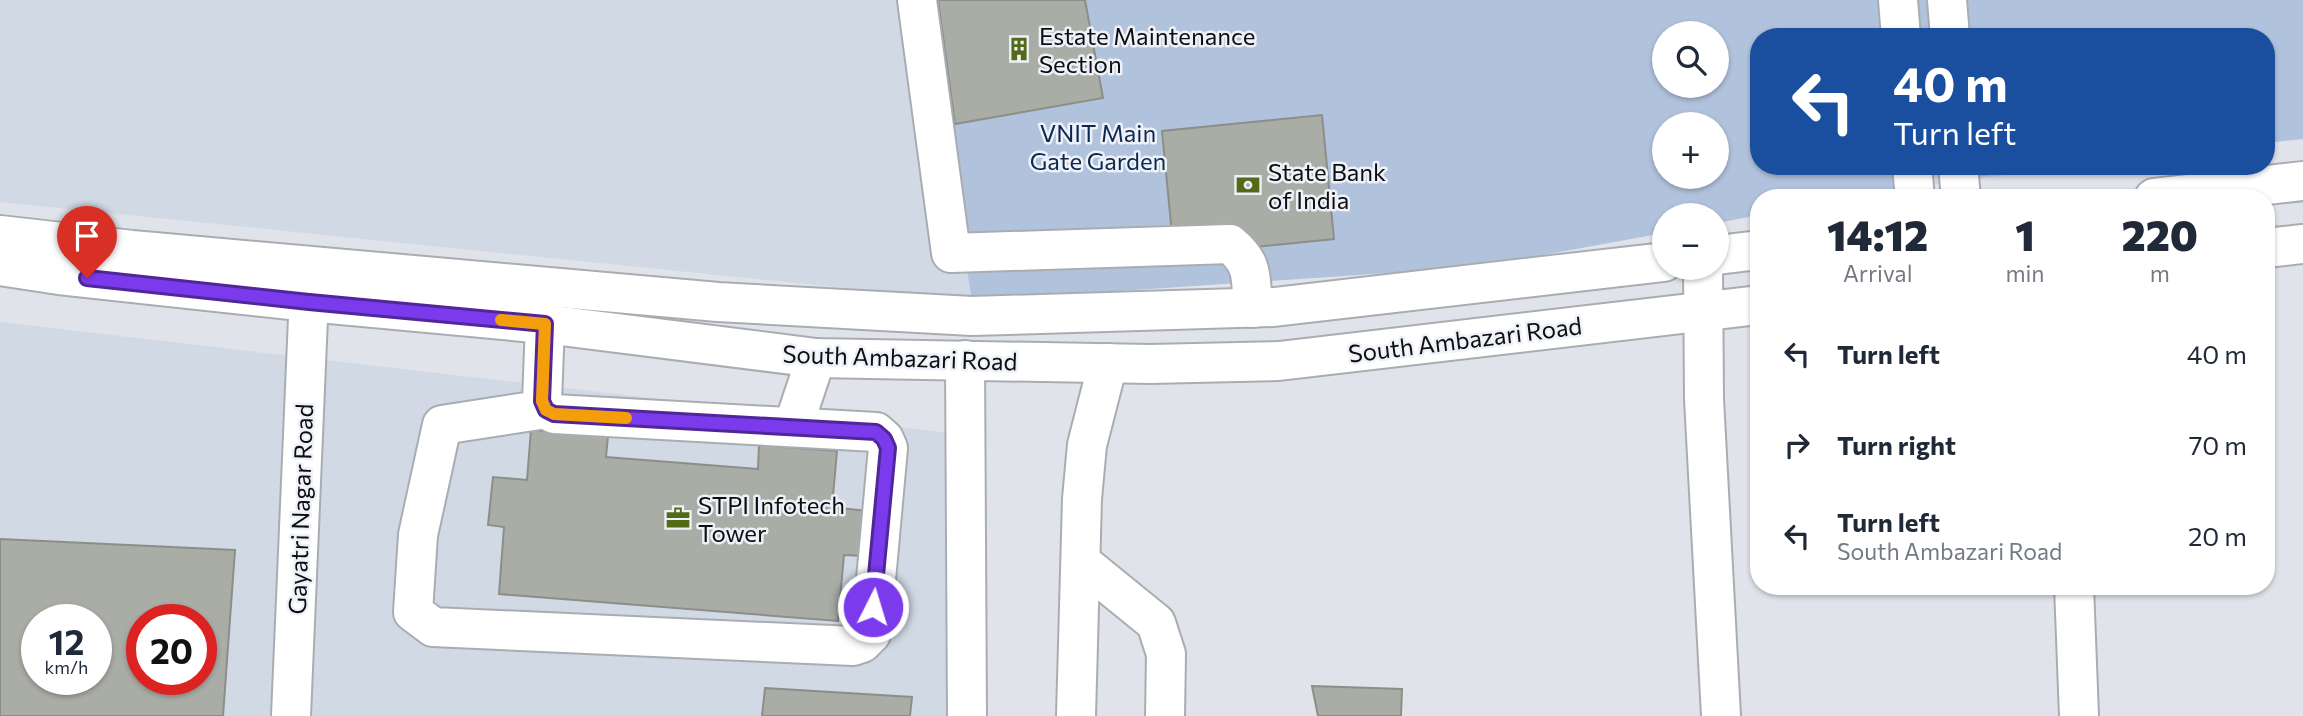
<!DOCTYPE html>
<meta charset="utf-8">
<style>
body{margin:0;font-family:Commissioner,sans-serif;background:#f6f6f7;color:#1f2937;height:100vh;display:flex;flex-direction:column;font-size:26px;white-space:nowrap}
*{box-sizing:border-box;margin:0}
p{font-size:23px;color:#747a83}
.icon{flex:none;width:38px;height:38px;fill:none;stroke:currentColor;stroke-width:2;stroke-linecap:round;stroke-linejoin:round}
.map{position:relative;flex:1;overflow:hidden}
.details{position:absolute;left:1750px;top:189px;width:525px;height:406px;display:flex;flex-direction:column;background:#fff;border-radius:28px;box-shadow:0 2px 5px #0004}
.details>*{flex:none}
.banner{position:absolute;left:1750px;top:28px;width:525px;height:147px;border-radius:28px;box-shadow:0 2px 5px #0004;background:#1a4fa0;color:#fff;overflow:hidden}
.controls{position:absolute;left:1652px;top:21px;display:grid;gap:14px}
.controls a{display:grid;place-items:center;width:77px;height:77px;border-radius:50%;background:#fff;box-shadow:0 2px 5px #0004;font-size:35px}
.speed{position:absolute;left:21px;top:604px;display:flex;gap:14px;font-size:35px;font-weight:700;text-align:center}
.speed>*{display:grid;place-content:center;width:91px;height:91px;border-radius:50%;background:#fff;box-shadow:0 2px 5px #0004;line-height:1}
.speed small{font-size:18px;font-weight:400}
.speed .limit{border:10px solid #d22;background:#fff;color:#111}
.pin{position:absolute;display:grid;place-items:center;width:60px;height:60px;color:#fff;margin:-72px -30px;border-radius:50% 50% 50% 0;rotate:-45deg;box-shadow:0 0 7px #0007}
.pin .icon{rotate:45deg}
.me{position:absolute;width:77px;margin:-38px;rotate:5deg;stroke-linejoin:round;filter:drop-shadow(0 0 5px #0008)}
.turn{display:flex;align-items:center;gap:24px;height:147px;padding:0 28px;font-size:32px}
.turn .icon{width:91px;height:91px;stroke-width:2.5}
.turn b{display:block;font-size:49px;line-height:60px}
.eta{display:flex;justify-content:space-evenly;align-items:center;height:119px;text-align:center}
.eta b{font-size:42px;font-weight:800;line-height:49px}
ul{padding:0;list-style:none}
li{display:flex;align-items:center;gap:21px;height:91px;padding:0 28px}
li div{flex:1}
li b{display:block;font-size:26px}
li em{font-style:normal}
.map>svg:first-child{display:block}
.built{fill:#d1d9e5;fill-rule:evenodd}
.green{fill:#b1c2dc;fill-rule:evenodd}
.building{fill:#aaaca6;stroke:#8c8e88;stroke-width:2;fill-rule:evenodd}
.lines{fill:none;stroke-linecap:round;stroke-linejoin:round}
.minor-casing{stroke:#a9adb2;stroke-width:42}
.major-casing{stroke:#a9adb2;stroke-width:42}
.minor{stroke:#fff;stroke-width:38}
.major{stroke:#fff;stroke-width:38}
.route-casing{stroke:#51269a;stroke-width:18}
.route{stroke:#7c3aed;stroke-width:12}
.slow{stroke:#f59e0b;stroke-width:12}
.labels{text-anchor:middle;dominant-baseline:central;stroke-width:5;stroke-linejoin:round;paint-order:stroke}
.poi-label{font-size:24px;fill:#0c0d0f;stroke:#eef1f7;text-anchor:start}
.park-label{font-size:24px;fill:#0b2850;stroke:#eef1f7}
.street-label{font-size:24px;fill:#0c0d0f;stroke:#eef1f7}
</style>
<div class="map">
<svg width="2303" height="716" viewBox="0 0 2303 716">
<rect width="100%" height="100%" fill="#e0e4ea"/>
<g class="built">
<path d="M0,0H2303L2266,37H1759V166H2077L1914,187L1854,198H1759V215L1717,223V215H1664V233L972,301L0,202ZM1664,33H1717V86H1664ZM1664,124H1717V177H1664Z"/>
<path d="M0,322L977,436L958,716H0ZM37,620H96V679H37ZM142,620H201V679H142Z"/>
</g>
<g class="green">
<path d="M925,0H1898L1901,37H1759V166H1912L1914,187L1854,198H1759V215L1717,223V215H1664V233L1477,267L972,301ZM1664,33H1717V86H1664ZM1664,124H1717V177H1664Z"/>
<path d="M1911,0H1934L1937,37H1914Z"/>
<path d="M1947,0H2303V139L2266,143V37H1950Z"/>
<path d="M1959,166H2066L1959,179Z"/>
</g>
<g class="building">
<path d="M938,0H1085L1103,98L955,124Z"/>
<path d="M1322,115L1334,239L1174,255L1162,131Z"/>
<path d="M531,430L608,436L606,457L758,469L759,445L837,451L832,507L867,511L864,556L844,555L838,621L499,594L504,527L488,525L493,477L527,480Z"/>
<path d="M0,539L235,550L223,716H0ZM37,620H96V679H37ZM142,620H201V679H142Z"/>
<path d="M1312,686L1402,689L1401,716H1318Z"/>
<path d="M765,688L912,697L910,716H762Z"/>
</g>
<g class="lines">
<g class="minor-casing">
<g id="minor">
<path d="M917,0L951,253L1230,244C1255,265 1250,277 1253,308"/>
<path d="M1898,0L1901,37"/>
<path d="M1947,0L1950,37"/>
<path d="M1912,166L1915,198"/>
<path d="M1958,166L1961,198"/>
<path d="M1703,268L1704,399L1721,716"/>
<path d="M545,324L542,401L546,409L554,414L876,432L884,439L888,448L871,634L862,643L853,646L433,627L413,612L418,535L442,425L546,409"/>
<path d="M965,360L967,716"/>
<path d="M793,427L816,358"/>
<path d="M1081,562L1156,623L1166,654L1165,716"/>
<path d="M2074,586L2079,716"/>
<path d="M291,716L310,271"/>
<path d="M1076,716L1082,499L1087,445L1108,363"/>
</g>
</g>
<g class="major-casing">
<g id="major">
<path d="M2154,198L2303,181"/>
<path d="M0,235L132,250L718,302L972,316L1274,307L1664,262"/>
<path d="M2266,248L2303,244"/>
<path d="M1717,255L1759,250"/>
<path d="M0,266L59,275L309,302L545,324L816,358L1150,364L1279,361L1759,305"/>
</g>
</g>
<use href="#minor" class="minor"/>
<use href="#major" class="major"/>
</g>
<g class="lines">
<g class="route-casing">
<path id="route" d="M87,278L309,302L545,324L542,401L546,410L554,414L876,432L884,439L888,448L873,607"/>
</g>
<use href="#route" class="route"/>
<path class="slow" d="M501,320L545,324L542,401L546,410L554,414L626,418"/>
</g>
<defs>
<g id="building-bare" transform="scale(1.89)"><path d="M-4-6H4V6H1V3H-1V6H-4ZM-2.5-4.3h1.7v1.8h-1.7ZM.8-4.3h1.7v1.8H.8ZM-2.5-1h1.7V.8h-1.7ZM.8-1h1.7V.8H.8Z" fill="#536a19" stroke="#eef1f7" stroke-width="2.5" paint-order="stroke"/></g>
<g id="bank-bare" transform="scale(1.89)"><path d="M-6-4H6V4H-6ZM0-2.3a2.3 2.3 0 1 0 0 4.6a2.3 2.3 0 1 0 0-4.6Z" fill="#536a19" stroke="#eef1f7" stroke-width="2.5" paint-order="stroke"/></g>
<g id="office-bare" transform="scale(1.89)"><path d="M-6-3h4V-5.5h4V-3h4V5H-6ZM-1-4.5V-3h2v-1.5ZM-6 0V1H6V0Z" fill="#536a19" stroke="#eef1f7" stroke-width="2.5" paint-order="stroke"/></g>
</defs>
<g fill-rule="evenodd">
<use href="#building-bare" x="1019" y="49"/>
<use href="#bank-bare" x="1248" y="185"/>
<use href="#office-bare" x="678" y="518"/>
</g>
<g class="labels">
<g class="poi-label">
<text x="1039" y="35">Estate Maintenance<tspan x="1039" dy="28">Section</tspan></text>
<text x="1268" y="171">State Bank<tspan x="1268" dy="28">of India</tspan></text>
<text x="698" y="504">STPI Infotech<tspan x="698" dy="28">Tower</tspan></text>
</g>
<g class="park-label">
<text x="1098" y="132">VNIT Main<tspan x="1098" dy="28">Gate Garden</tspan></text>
</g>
<g class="street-label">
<text transform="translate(1465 339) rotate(-7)">South Ambazari Road</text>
<text transform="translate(900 357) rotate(2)">South Ambazari Road</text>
<text transform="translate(300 509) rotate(-88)">Gayatri Nagar Road</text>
</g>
</g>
</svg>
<div class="controls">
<a><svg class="icon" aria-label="search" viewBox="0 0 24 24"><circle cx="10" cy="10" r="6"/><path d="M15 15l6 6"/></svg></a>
<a>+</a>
<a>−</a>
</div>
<div class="speed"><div>12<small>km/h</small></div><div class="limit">20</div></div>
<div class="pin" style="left:87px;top:278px;background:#d93025"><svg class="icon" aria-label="arrive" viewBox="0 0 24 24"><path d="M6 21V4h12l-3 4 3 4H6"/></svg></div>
<svg class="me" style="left:873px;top:607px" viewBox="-20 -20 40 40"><circle r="17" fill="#7c3aed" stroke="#fff" stroke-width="3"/><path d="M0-11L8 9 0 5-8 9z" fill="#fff"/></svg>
<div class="banner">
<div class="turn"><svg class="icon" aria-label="left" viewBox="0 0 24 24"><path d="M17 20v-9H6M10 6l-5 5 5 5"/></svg><div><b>40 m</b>Turn left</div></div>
</div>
<section class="details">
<div class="eta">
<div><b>14:12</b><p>Arrival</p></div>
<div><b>1</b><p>min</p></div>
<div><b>220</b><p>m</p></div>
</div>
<ul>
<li><svg class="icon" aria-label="left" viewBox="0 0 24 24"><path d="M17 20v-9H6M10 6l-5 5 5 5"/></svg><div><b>Turn left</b></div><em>40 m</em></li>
<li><svg class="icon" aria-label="right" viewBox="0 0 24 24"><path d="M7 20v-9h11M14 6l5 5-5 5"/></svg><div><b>Turn right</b></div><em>70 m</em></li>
<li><svg class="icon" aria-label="left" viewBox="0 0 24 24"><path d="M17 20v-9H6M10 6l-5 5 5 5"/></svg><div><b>Turn left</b><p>South Ambazari Road</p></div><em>20 m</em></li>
</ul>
</section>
</div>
